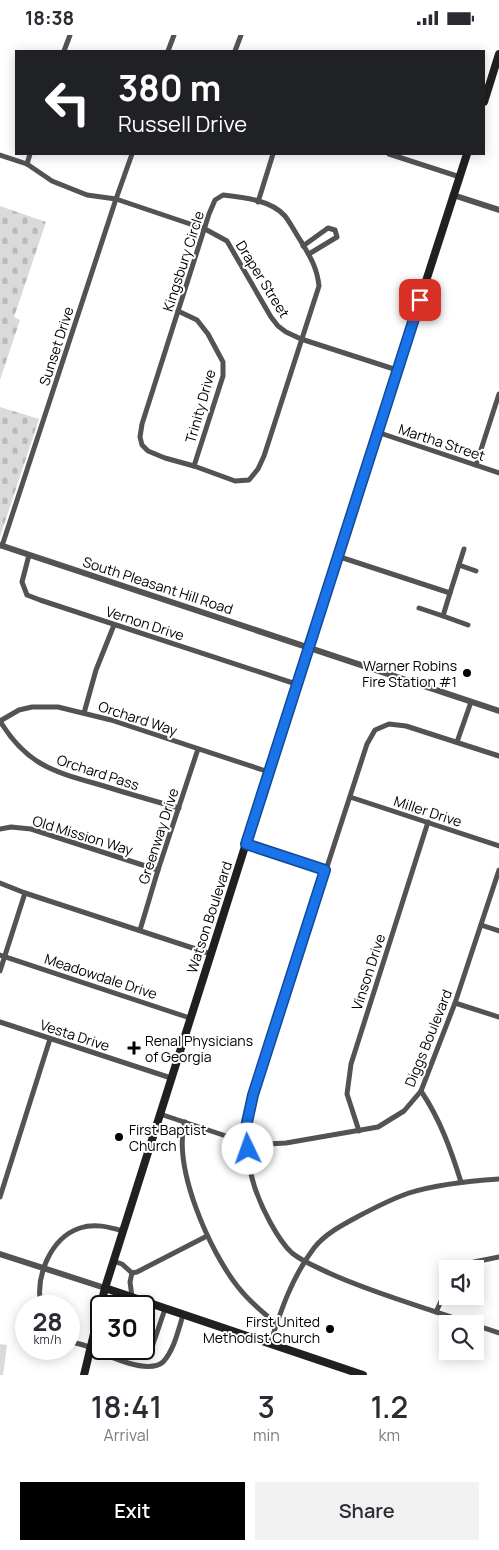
<!DOCTYPE html>
<style>
body{margin:0;font-family:Manrope,sans-serif;background:#f2f2f3;color:#2b2b33;height:100vh;display:flex;flex-direction:column;font-size:19px;white-space:nowrap}
*{box-sizing:border-box;margin:0}
p{font-size:16px;color:#7c7c81}
.icon{flex:none;width:28px;height:28px;fill:none;stroke:currentColor;stroke-width:2;stroke-linecap:round;stroke-linejoin:round}
.map{position:relative;height:1340px;overflow:hidden}
.panel{display:flex;flex-direction:column;background:#fff;flex:1}
.panel>*{flex:none}
.top-card{position:absolute;left:15px;top:15px;width:470px;height:105px;border-radius:0px;box-shadow:0 2px 12px #0003;background:#202124;color:#fff;overflow:hidden}
.tools{position:absolute;left:439px;top:1225px;display:grid;gap:10px}
.tools a{display:grid;place-items:center;width:45px;height:45px;border-radius:0px;background:#fff;box-shadow:0 2px 12px #0003;font-size:25px}
.speed{position:absolute;left:15px;top:1260px;display:flex;gap:10px;font-size:25px;font-weight:700;text-align:center}
.speed>*{display:grid;place-content:center;width:65px;height:65px;border-radius:50%;background:#fff;box-shadow:0 2px 12px #0003;line-height:1}
.speed small{font-size:12px;font-weight:400}
.speed .limit{border:2px solid #111;border-radius:8px;background:#fff;color:#111}
.pin{position:absolute;display:grid;place-items:center;width:42px;height:42px;color:#fff;margin:-21px;border-radius:10px;box-shadow:0 2px 8px #0006}
.me{position:absolute;width:55px;margin:-28px;rotate:357deg;stroke-linejoin:round;filter:drop-shadow(0 0 4px #0008)}
.turn{display:flex;align-items:center;gap:18px;height:105px;padding:0 20px;font-size:22px}
.turn .icon{width:65px;height:65px;stroke-width:2.5}
.turn b{display:block;font-size:35px;line-height:42px}
.eta{display:flex;justify-content:space-evenly;align-items:center;height:85px;text-align:center}
.eta b{font-size:30px;font-weight:600;line-height:35px}
.action{display:flex;gap:10px;margin-top:auto;padding:10px 20px}
.action a{flex:1;height:58px;border-radius:0px;background:#000;color:#fff;font-size:20px;font-weight:600;line-height:58px;text-align:center}
.action a+a{background:#f2f2f3;color:#2b2b33}
.status{display:flex;justify-content:space-between;align-items:center;height:35px;padding:0 25px;background:#fff;direction:ltr}
.status svg{height:14px;fill:currentColor}
.map>svg:first-child{display:block}
.cemetery{fill:url(#cemetery-stones)}
.pitch{fill:#dadada}
.lines{fill:none;stroke-linecap:round;stroke-linejoin:round}
.minor{stroke:#535353;stroke-width:5}
.tertiary{stroke:#535353;stroke-width:6}
.secondary{stroke:#202020;stroke-width:8}
.route-casing{stroke:#114b97;stroke-width:12}
.route{stroke:#1a73e8;stroke-width:9}
.poi-dot{fill:#000;stroke:#fff;stroke-width:2}
.labels{text-anchor:middle;dominant-baseline:central;stroke-width:4;stroke-linejoin:round;paint-order:stroke}
.street-label{font-size:14px;fill:#000;stroke:#fff}
.poi-label{font-size:14px;fill:#000;stroke:#fff;text-anchor:end}
</style>
<div class="status"><b>18:38</b><svg viewBox="0 0 49 12"><path d="M0 12V9h3v3zM5 12V6h3v6zM10 12V3h3v9zM15 12V0h3v12zM26 1h20v11H26zM47 4h2v5h-2z"/></svg></div>
<div class="map">
<svg width="499" height="1340" viewBox="0 0 499 1340">
<defs>
<pattern id="cemetery-stones" width="16" height="16" patternUnits="userSpaceOnUse" patternTransform="scale(1.25)"><rect width="16" height="16" fill="#dadada"/><path d="M2 7V4a2 2 0 0 1 4 0v3zM10 15v-3a2 2 0 0 1 4 0v3z" fill="#b9b9b9"/></pattern>
</defs>
<rect width="100%" height="100%" fill="#fff"/>
<g class="cemetery">
<path d="M0,171L46,187L14,282L20,285L0,345Z"/>
<path d="M0,372L39,384L0,502Z"/>
</g>
<path class="pitch" d="M0,1309L7,1310L3,1340H0Z"/>
<g class="lines">
<g class="minor">
<path d="M64,16L70,0"/>
<path d="M168,16L174,0"/>
<path d="M235,16L241,0"/>
<path d="M389,119L460,142"/>
<path d="M0,120L27,129L52,146L87,160L116,164L205,194L227,206L271,282L278,291L286,297L301,304L397,335"/>
<path d="M27,129L30,119"/>
<path d="M223,160C242,162 271,165 285,181C291,189 296,199 302,208C311,223 317,233 319,251L264,421L258,434L249,445L235,446L194,431L165,423L148,416L142,410L140,402L142,389L209,179L215,165Z"/>
<path d="M258,167L273,119"/>
<path d="M303,211L328,193L335,195L337,202L309,219"/>
<path d="M178,276L197,285L208,299L223,327V341L194,431"/>
<path d="M377,397L499,438"/>
<path d="M476,430L499,359"/>
<path d="M2,511L116,164L132,119"/>
<path d="M29,520L22,547L27,560L40,565L296,649"/>
<path d="M337,521L450,558L464,514"/>
<path d="M459,530L476,536"/>
<path d="M450,558L443,581L468,590"/>
<path d="M419,573L443,581"/>
<path d="M84,678L96,635L114,590"/>
<path d="M0,686L19,675L32,672H58L111,685L269,737"/>
<path d="M0,686C28,732 56,737 104,751C129,759 154,766 179,773"/>
<path d="M457,707L471,667"/>
<path d="M350,762L499,811"/>
<path d="M0,794L11,792L31,794L158,835"/>
<path d="M246,809L325,835"/>
<path d="M0,848L25,858L211,919"/>
<path d="M481,890L499,896"/>
<path d="M140,895L158,835L198,714"/>
<path d="M0,920L190,983"/>
<path d="M0,936L25,858"/>
<path d="M455,968L499,982"/>
<path d="M0,987L171,1043"/>
<path d="M421,1056C440,1084 451,1115 461,1147"/>
<path d="M160,1079L247,1108L267,1109L286,1108L378,1092L404,1076L421,1056L455,968L499,835"/>
<path d="M185,1087C172,1132 210,1217 238,1252C249,1266 263,1278 277,1289"/>
<path d="M359,1096L347,1059L351,1029L428,787"/>
<path d="M0,1162L50,1004"/>
<path d="M113,1226L122,1229L132,1238L137,1237L207,1201"/>
<path d="M461,1234L474,1227L499,1222"/>
<path d="M132,1238L130,1247L132,1262"/>
<path d="M41,1271C35,1242 50,1203 80,1193C95,1188 109,1192 123,1196"/>
<path d="M436,1277L448,1251"/>
<path d="M472,1289C424,1272 375,1259 329,1238C317,1232 303,1227 292,1218C283,1210 276,1198 270,1187C246,1143 242,1108 253,1059L367,709L375,695L389,689L406,691L499,721"/>
<path d="M475,1290L499,1298"/>
<path d="M69,1306C76,1309 84,1309 91,1313C108,1321 148,1340 163,1327C174,1315 178,1296 183,1280"/>
<path d="M270,1309C281,1275 292,1242 314,1213C325,1199 342,1190 357,1182C374,1173 391,1164 409,1158C438,1149 469,1146 499,1144"/>
<path d="M130,1314L145,1318L152,1312L165,1274"/>
<path d="M94,1315L109,1314"/>
</g>
<g class="tertiary">
<path d="M453,160L499,175"/>
<path d="M0,510L499,676"/>
<path d="M0,1219L105,1253"/>
</g>
<g class="secondary">
<path d="M484,67L499,19"/>
<path d="M105,1253L363,1340"/>
<path d="M84,1340L105,1253L333,534L467,119"/>
</g>
</g>
<g class="lines">
<g class="route-casing">
<path id="route" d="M248,1114L246,1092L253,1060L325,835L246,809L420,265"/>
</g>
<use href="#route" class="route"/>
</g>
<g class="poi-dot">
<circle cx="467" cy="638" r="5"/>
<path d="M131.5 1005.5h5v5h5v5h-5v5h-5v-5h-5v-5h5z"/>
<circle cx="119" cy="1102" r="5"/>
<circle cx="330" cy="1294" r="5"/>
</g>
<g class="labels">
<g class="street-label">
<text transform="translate(183 226) rotate(-72)">Kingsbury Circle</text>
<text transform="translate(263 244) rotate(58)">Draper Street</text>
<text transform="translate(56 311) rotate(-72)">Sunset Drive</text>
<text transform="translate(200 371) rotate(-74)">Trinity Drive</text>
<text transform="translate(442 407) rotate(18)">Martha Street</text>
<text transform="translate(158 550) rotate(18)">South Pleasant Hill Road</text>
<text transform="translate(145 588) rotate(18)">Vernon Drive</text>
<text transform="translate(138 683) rotate(18)">Orchard Way</text>
<text transform="translate(98 737) rotate(18)">Orchard Pass</text>
<text transform="translate(428 776) rotate(18)">Miller Drive</text>
<text transform="translate(83 800) rotate(17)">Old Mission Way</text>
<text transform="translate(158 801) rotate(-72)">Greenway Drive</text>
<text transform="translate(209 882) rotate(-72)">Watson Boulevard</text>
<text transform="translate(368 937) rotate(-72)">Vinson Drive</text>
<text transform="translate(101 941) rotate(18)">Meadowdale Drive</text>
<text transform="translate(75 1000) rotate(18)">Vesta Drive</text>
<text transform="translate(428 1003) rotate(-68)">Diggs Boulevard</text>
</g>
<g class="poi-label">
<text x="457" y="630">Warner Robins<tspan x="457" dy="16">Fire Station #1</tspan></text>
<text x="145" y="1005" text-anchor="start">Renal Physicians<tspan x="145" dy="16">of Georgia</tspan></text>
<text x="129" y="1094" text-anchor="start">First Baptist<tspan x="129" dy="16">Church</tspan></text>
<text x="320" y="1286">First United<tspan x="320" dy="16">Methodist Church</tspan></text>
</g>
</g>
</svg>
<div class="tools">
<a><svg class="icon" aria-label="sound" viewBox="0 0 24 24"><path d="M4 9h4l5-4v14l-5-4H4zM17 9q2 3 0 6"/></svg></a>
<a><svg class="icon" aria-label="search" viewBox="0 0 24 24"><circle cx="10" cy="10" r="6"/><path d="M15 15l6 6"/></svg></a>
</div>
<div class="speed"><div>28<small>km/h</small></div><div class="limit">30</div></div>
<div class="pin" style="left:420px;top:265px;background:#d93025"><svg class="icon" aria-label="arrive" viewBox="0 0 24 24"><path d="M6 21V4h12l-3 4 3 4H6"/></svg></div>
<svg class="me" style="left:248px;top:1114px" viewBox="-20 -20 40 40"><circle r="19" fill="#fff"/><path d="M0-13L10 11 0 6-10 11z" fill="#1a73e8"/></svg>
<div class="top-card">
<div class="turn"><svg class="icon" aria-label="left" viewBox="0 0 24 24"><path d="M17 20v-9H6M10 6l-5 5 5 5"/></svg><div><b>380 m</b>Russell Drive</div></div>
</div>
</div>
<section class="panel">
<div class="eta">
<div><b>18:41</b><p>Arrival</p></div>
<div><b>3</b><p>min</p></div>
<div><b>1.2</b><p>km</p></div>
</div>
<div class="action"><a>Exit</a><a>Share</a></div>
</section>
